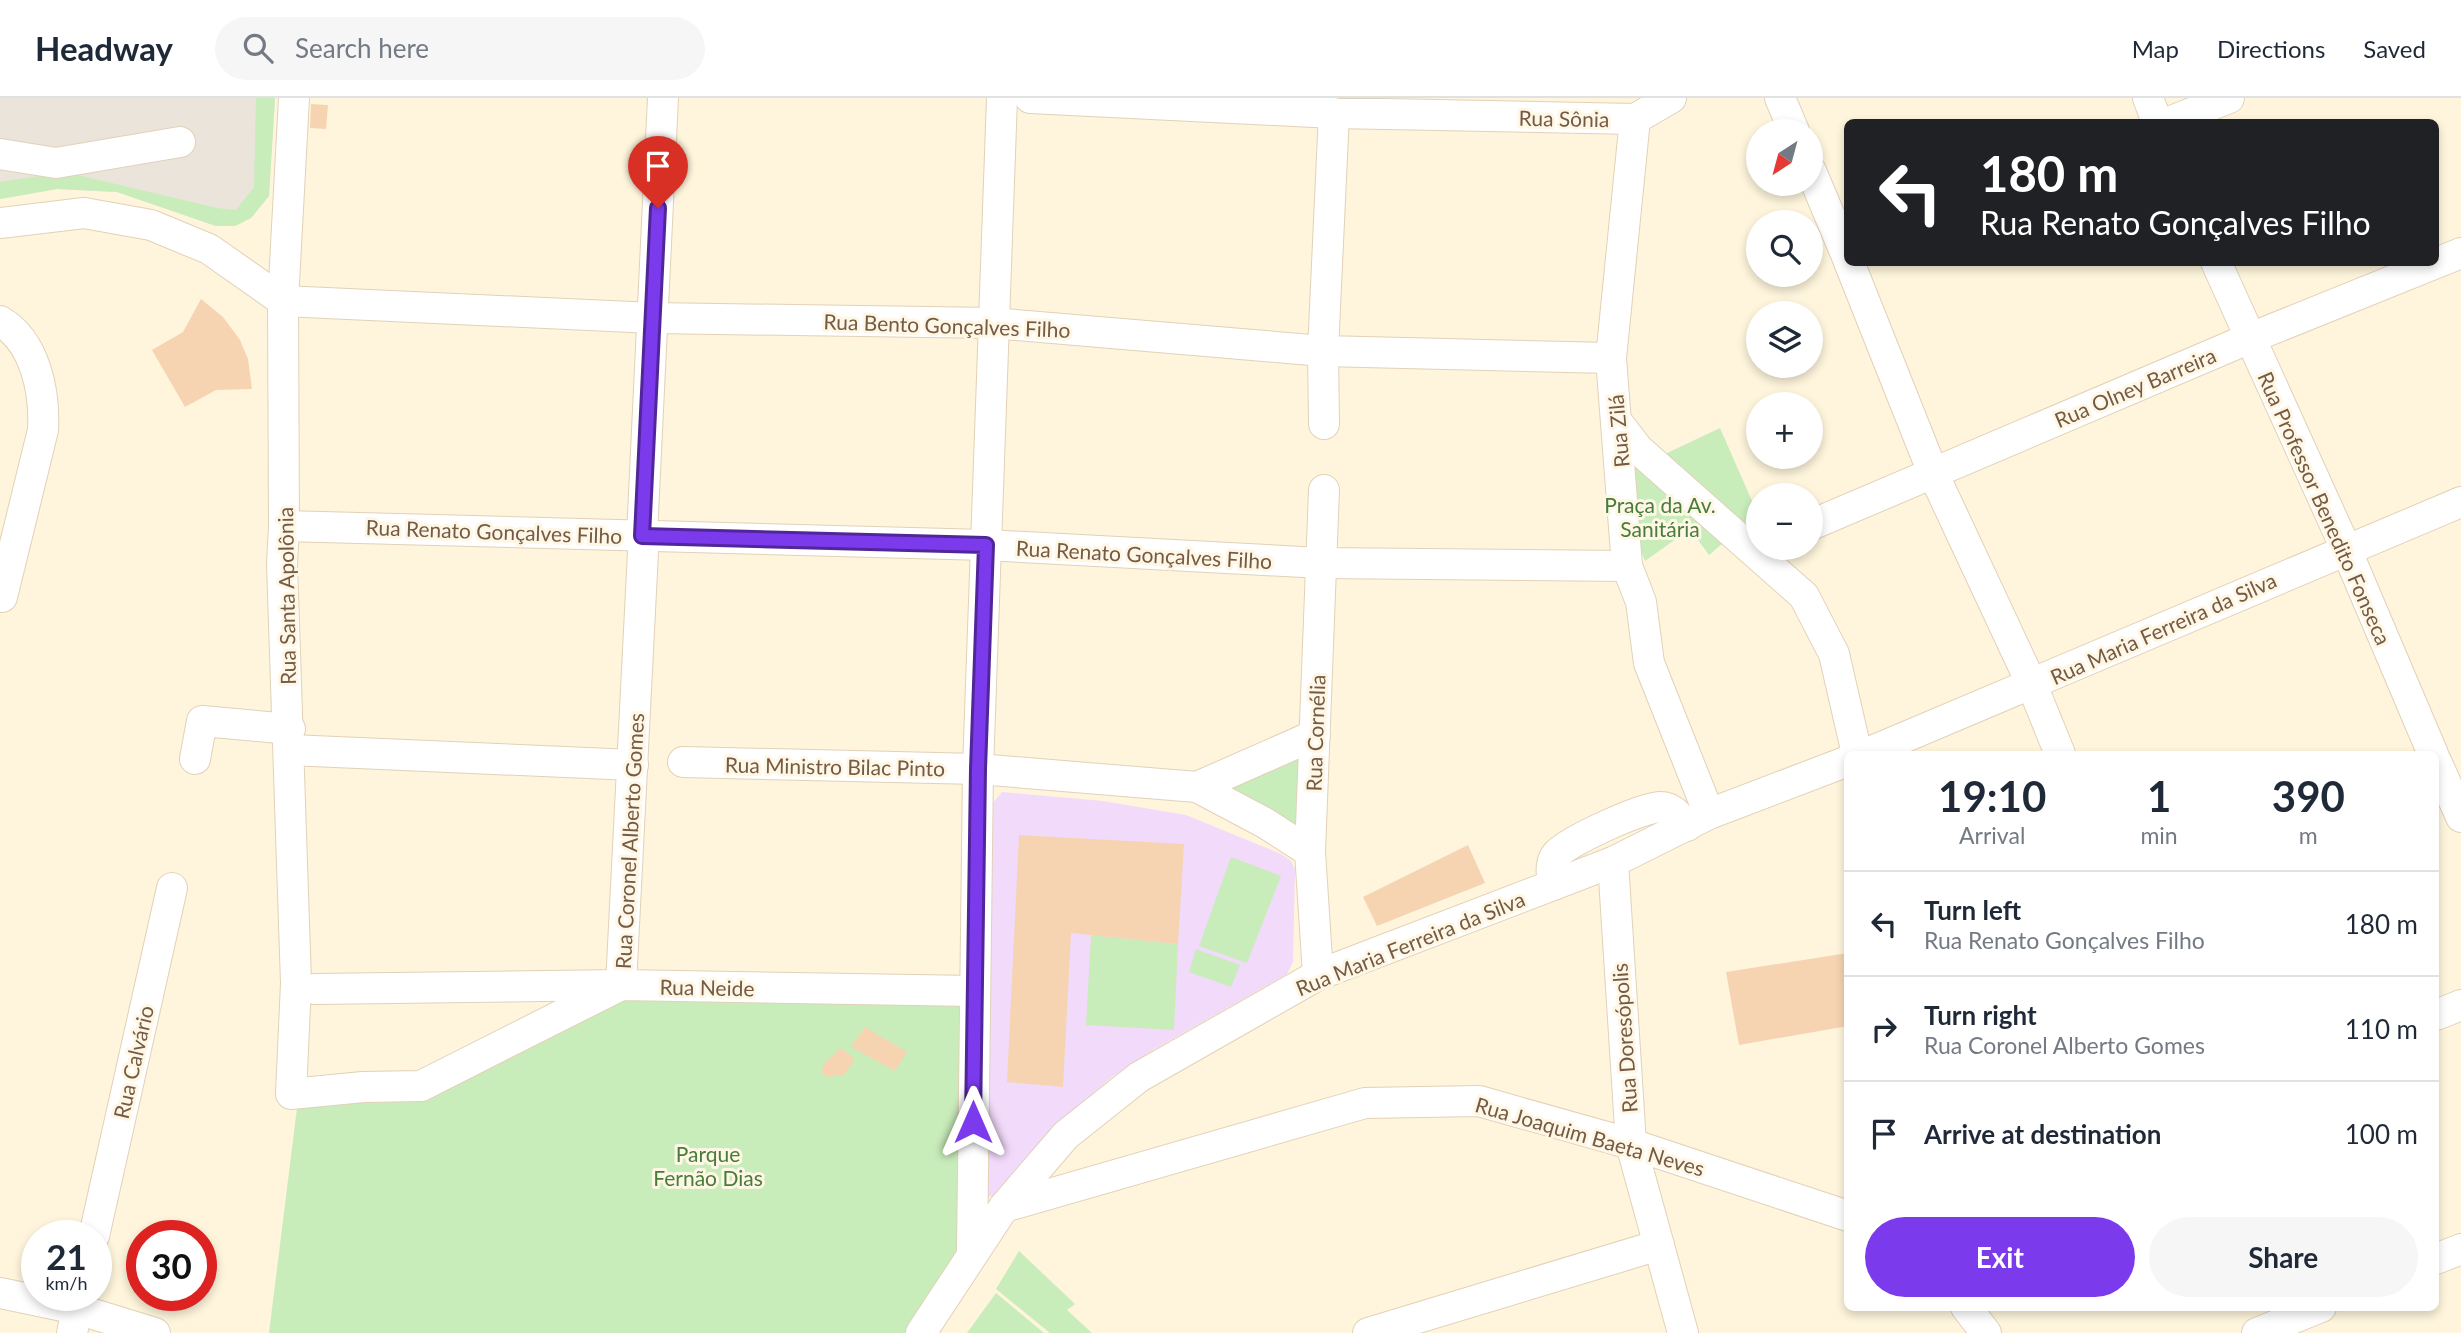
<!DOCTYPE html>
<meta charset="utf-8">
<style>
body{margin:0;font-family:Lato,sans-serif;background:#f6f6f7;color:#1f2937;height:100vh;display:flex;flex-direction:column;font-size:26px;white-space:nowrap}
*{box-sizing:border-box;margin:0}
p{font-size:23px;color:#747a83}
.icon{flex:none;width:38px;height:38px;fill:none;stroke:currentColor;stroke-width:2;stroke-linecap:round;stroke-linejoin:round}
.map{position:relative;flex:1;overflow:hidden}
.side{position:absolute;left:1844px;top:653px;width:595px;height:560px;display:flex;flex-direction:column;background:#fff;border-radius:10px;box-shadow:0 4px 10px #0003}
.side>*{flex:none}
.banner{position:absolute;left:1844px;top:21px;width:595px;height:147px;border-radius:10px;box-shadow:0 4px 10px #0003;background:#202124;color:#fff;overflow:hidden}
.needle{width:46px;rotate:216deg}
.controls{position:absolute;left:1746px;top:21px;display:grid;gap:14px}
.controls a{display:grid;place-items:center;width:77px;height:77px;border-radius:50%;background:#fff;box-shadow:0 4px 10px #0003;font-size:35px}
.speed{position:absolute;left:21px;top:1122px;display:flex;gap:14px;font-size:35px;font-weight:700;text-align:center}
.speed>*{display:grid;place-content:center;width:91px;height:91px;border-radius:50%;background:#fff;box-shadow:0 4px 10px #0003;line-height:1}
.speed small{font-size:18px;font-weight:400}
.speed .limit{border:10px solid #d22;background:#fff;color:#111}
.pin{position:absolute;display:grid;place-items:center;width:60px;height:60px;color:#fff;margin:-72px -30px;border-radius:50% 50% 50% 0;rotate:-45deg;box-shadow:0 0 7px #0007}
.pin .icon{rotate:45deg}
.me{position:absolute;width:77px;margin:-38px;rotate:0deg;stroke-linejoin:round;filter:drop-shadow(0 0 5px #0008)}
.turn{display:flex;align-items:center;gap:24px;height:147px;padding:0 21px;font-size:32px}
.turn .icon{width:91px;height:91px;stroke-width:2.5}
.turn b{display:block;font-size:49px;line-height:60px}
.eta{display:flex;justify-content:space-evenly;align-items:center;height:119px;text-align:center}
.eta b{font-size:42px;font-weight:700;line-height:49px}
.primary-button{display:flex;gap:14px;margin-top:auto;padding:14px 21px}
.primary-button a{flex:1;height:80px;border-radius:42px;background:#7c3aed;color:#fff;font-size:28px;font-weight:700;line-height:80px;text-align:center}
.primary-button a+a{background:#f6f6f7;color:#1f2937}
ul{padding:0;list-style:none}
li{display:flex;align-items:center;gap:21px;height:105px;padding:0 21px;border-top:2px solid #e0e1e3}
li div{flex:1}
li b{display:block;font-size:26px}
li em{font-style:normal}
header{display:flex;align-items:center;gap:42px;box-sizing:border-box;height:98px;padding:0 35px;background:#fff;border-bottom:2px solid #e0e1e3}
header strong{font-size:33px}
nav{display:flex;gap:38px;margin-inline-start:auto;font-size:24px}
.search{width:490px;height:63px;background:#f6f6f7;display:flex;align-items:center;gap:18px;box-sizing:border-box;padding:0 24px;border-radius:38px;color:#747a83;font-size:26px}
.map>svg:first-child{display:block}
.industrial{fill:#ebe4da}
.education{fill:#f2dafa}
.green{fill:#c9ecbb}
.building{fill:#f6d4b2}
.lines{fill:none;stroke-linecap:round;stroke-linejoin:round}
.minor-casing{stroke:#e2d1b8;stroke-width:32}
.minor{stroke:#fff;stroke-width:30}
.route-casing{stroke:#51269a;stroke-width:18}
.route{stroke:#7c3aed;stroke-width:12}
.labels{text-anchor:middle;dominant-baseline:central;stroke-width:6;stroke-linejoin:round;paint-order:stroke}
.street-label{font-size:21px;fill:#755a44;stroke:#fff7e5}
.park-label{font-size:21px;fill:#477c3a;stroke:#fff7e5}
</style>
<header>
<strong>Headway</strong>
<div class="search"><svg class="icon" aria-label="search" viewBox="0 0 24 24"><circle cx="10" cy="10" r="6"/><path d="M15 15l6 6"/></svg>Search here</div>
<nav><a>Map</a><a>Directions</a><a>Saved</a></nav>
</header>
<div class="map">
<svg width="2461" height="1235" viewBox="0 0 2461 1235">
<rect width="100%" height="100%" fill="#fef5dc"/>
<path class="industrial" d="M0,0H275L269,98L251,120L235,128H216L117,94L57,91L0,101Z"/>
<path class="education" d="M1002,694L1103,703L1186,717L1281,756L1291,763L1295,772L1293,864L1287,876L1153,952L1112,979L1050,1033L993,1098L984,1099L979,1059L993,705Z"/>
<g class="green">
<path d="M256,0H275L269,98L251,120L235,128H216L117,94L57,91L0,101V84L65,74L217,110L236,112L254,89Z"/>
<path d="M1720,330L1759,419V427C1733,429 1685,375 1665,356Z"/>
<path d="M1636,356L1729,440L1709,457L1690,431L1645,463L1637,442L1628,368Z"/>
<path d="M1299,656L1301,731L1214,693Z"/>
<path d="M1231,759L1281,778L1247,865L1199,848Z"/>
<path d="M1091,837L1178,846L1174,932L1086,927Z"/>
<path d="M1196,851L1240,867L1231,889L1189,874Z"/>
<path d="M613,898L960,904L961,1148L912,1235H269L298,1002L411,997Z"/>
<path d="M1019,1153L1075,1206L1067,1212L1092,1235H1050L996,1191Z"/>
<path d="M996,1195L1044,1235H967Z"/>
</g>
<g class="building">
<path d="M311,6L328,7L326,31L310,30Z"/>
<path d="M201,201L223,219L240,242L248,261L252,291L216,292L185,309L152,252L183,234Z"/>
<path d="M1019,737L1184,746L1178,846L1071,835L1063,989L1007,984Z"/>
<path d="M1468,747L1485,785L1377,828L1363,799Z"/>
<path d="M1848,855V928L1739,947L1726,874Z"/>
<path d="M865,929L907,954L895,973L851,949Z"/>
<path d="M841,950L855,961L844,977L828,979L821,974L825,964Z"/>
</g>
<g class="lines">
<g class="minor-casing">
<g id="minor">
<path d="M294,0L283,203L284,428L282,466L296,885L291,996L363,989L421,988L621,887L643,454"/>
<path d="M1030,0L1334,15L1635,21"/>
<path d="M1780,0L1794,33"/>
<path d="M2148,0L2157,24"/>
<path d="M1635,21L1611,260L1627,468L1641,504L1649,565L1709,716"/>
<path d="M1635,21L1671,0"/>
<path d="M2169,24L2229,0"/>
<path d="M0,56L56,65L180,44"/>
<path d="M1811,73L1848,161"/>
<path d="M0,125L84,115L151,127L209,151L283,203L653,220L993,225L1323,253L1611,260"/>
<path d="M1849,164L1933,375L2032,587L2060,656"/>
<path d="M2216,164L2346,451L2433,656"/>
<path d="M0,223C36,244 45,295 43,332L2,499"/>
<path d="M1618,325L1638,351L1804,498L1834,556L1857,656"/>
<path d="M1324,326L1323,253L1334,15"/>
<path d="M1811,427L2248,241L2461,155"/>
<path d="M284,428L986,447L1321,465L1627,468"/>
<path d="M642,437L663,0"/>
<path d="M290,652L633,667"/>
<path d="M1865,656L2461,404"/>
<path d="M195,661L202,623L290,631"/>
<path d="M2436,663L2461,719"/>
<path d="M683,664L978,671L1197,689L1265,725L1310,754"/>
<path d="M1197,689L1315,637"/>
<path d="M1613,764L1631,1046L1683,1235"/>
<path d="M1553,787C1552,777 1549,765 1557,756C1570,742 1643,709 1661,709C1673,709 1679,719 1687,728"/>
<path d="M1318,877L1310,754L1324,392"/>
<path d="M315,891L621,887L974,893"/>
<path d="M2436,917L2461,907"/>
<path d="M1004,1109L1365,1005L1479,1003L1631,1046L1848,1118"/>
<path d="M94,1138L172,790"/>
<path d="M972,1155L978,671L1002,0"/>
<path d="M2436,1161L2461,1151"/>
<path d="M0,1195L77,1211L155,1235"/>
<path d="M1966,1209L1986,1235"/>
<path d="M72,1235L80,1197"/>
<path d="M921,1235L1004,1109L1066,1037L1139,979L1318,877L1613,764L1709,716L1848,663"/>
<path d="M1368,1235L1659,1147"/>
<path d="M2257,1235L2321,1209"/>
</g>
</g>
<use href="#minor" class="minor"/>
</g>
<g class="lines">
<g class="route-casing">
<path id="route" d="M658,110L642,438L986,447L978,671L973,1024"/>
</g>
<use href="#route" class="route"/>
</g>
<g class="labels">
<g class="street-label">
<text transform="translate(1564 20) rotate(1)">Rua Sônia</text>
<text transform="translate(947 227) rotate(2)">Rua Bento Gonçalves Filho</text>
<text transform="translate(2135 289) rotate(-23)">Rua Olney Barreira</text>
<text transform="translate(1618 333) rotate(-95)">Rua Zilá</text>
<text transform="translate(2325 410) rotate(66)">Rua Professor Benedito Fonseca</text>
<text transform="translate(494 433) rotate(2)">Rua Renato Gonçalves Filho</text>
<text transform="translate(1144 456) rotate(3)">Rua Renato Gonçalves Filho</text>
<text transform="translate(286 498) rotate(-91)">Rua Santa Apolônia</text>
<text transform="translate(2163 530) rotate(-24)">Rua Maria Ferreira da Silva</text>
<text transform="translate(1315 635) rotate(-88)">Rua Cornélia</text>
<text transform="translate(835 668) rotate(1)">Rua Ministro Bilac Pinto</text>
<text transform="translate(629 743) rotate(-87)">Rua Coronel Alberto Gomes</text>
<text transform="translate(1410 845) rotate(-22)">Rua Maria Ferreira da Silva</text>
<text transform="translate(707 889) rotate(1)">Rua Neide</text>
<text transform="translate(1624 940) rotate(-94)">Rua Doresópolis</text>
<text transform="translate(133 964) rotate(-77)">Rua Calvário</text>
<text transform="translate(1590 1038) rotate(16)">Rua Joaquim Baeta Neves</text>
</g>
<g class="park-label">
<text x="1660" y="406">Praça da Av.<tspan x="1660" dy="24">Sanitária</tspan></text>
<text x="708" y="1055">Parque<tspan x="708" dy="24">Fernão Dias</tspan></text>
</g>
</g>
</svg>
<div class="controls">
<a><svg class="needle" viewBox="-14 -14 28 28"><path d="M0-13l5 13h-10z" fill="#e53935"/><path d="M0 13l5-13h-10z" fill="#747a83"/></svg></a>
<a><svg class="icon" aria-label="search" viewBox="0 0 24 24"><circle cx="10" cy="10" r="6"/><path d="M15 15l6 6"/></svg></a>
<a><svg class="icon" aria-label="layers" viewBox="0 0 24 24"><path d="M12 4l9 5-9 5-9-5zM3 14l9 5 9-5"/></svg></a>
<a>+</a>
<a>−</a>
</div>
<div class="speed"><div>21<small>km/h</small></div><div class="limit">30</div></div>
<div class="pin" style="left:658px;top:110px;background:#d93025"><svg class="icon" aria-label="arrive" viewBox="0 0 24 24"><path d="M6 21V4h12l-3 4 3 4H6"/></svg></div>
<svg class="me" style="left:973px;top:1024px" viewBox="-20 -20 40 40"><path d="M0-17L14 15 0 8-14 15z" fill="#7c3aed" stroke="#fff" stroke-width="4"/></svg>
<div class="banner">
<div class="turn"><svg class="icon" aria-label="left" viewBox="0 0 24 24"><path d="M17 20v-9H6M10 6l-5 5 5 5"/></svg><div><b>180 m</b>Rua Renato Gonçalves Filho</div></div>
</div>
<section class="side">
<div class="eta">
<div><b>19:10</b><p>Arrival</p></div>
<div><b>1</b><p>min</p></div>
<div><b>390</b><p>m</p></div>
</div>
<ul>
<li><svg class="icon" aria-label="left" viewBox="0 0 24 24"><path d="M17 20v-9H6M10 6l-5 5 5 5"/></svg><div><b>Turn left</b><p>Rua Renato Gonçalves Filho</p></div><em>180 m</em></li>
<li><svg class="icon" aria-label="right" viewBox="0 0 24 24"><path d="M7 20v-9h11M14 6l5 5-5 5"/></svg><div><b>Turn right</b><p>Rua Coronel Alberto Gomes</p></div><em>110 m</em></li>
<li><svg class="icon" aria-label="arrive" viewBox="0 0 24 24"><path d="M6 21V4h12l-3 4 3 4H6"/></svg><div><b>Arrive at destination</b></div><em>100 m</em></li>
</ul>
<div class="primary-button"><a>Exit</a><a>Share</a></div>
</section>
</div>
